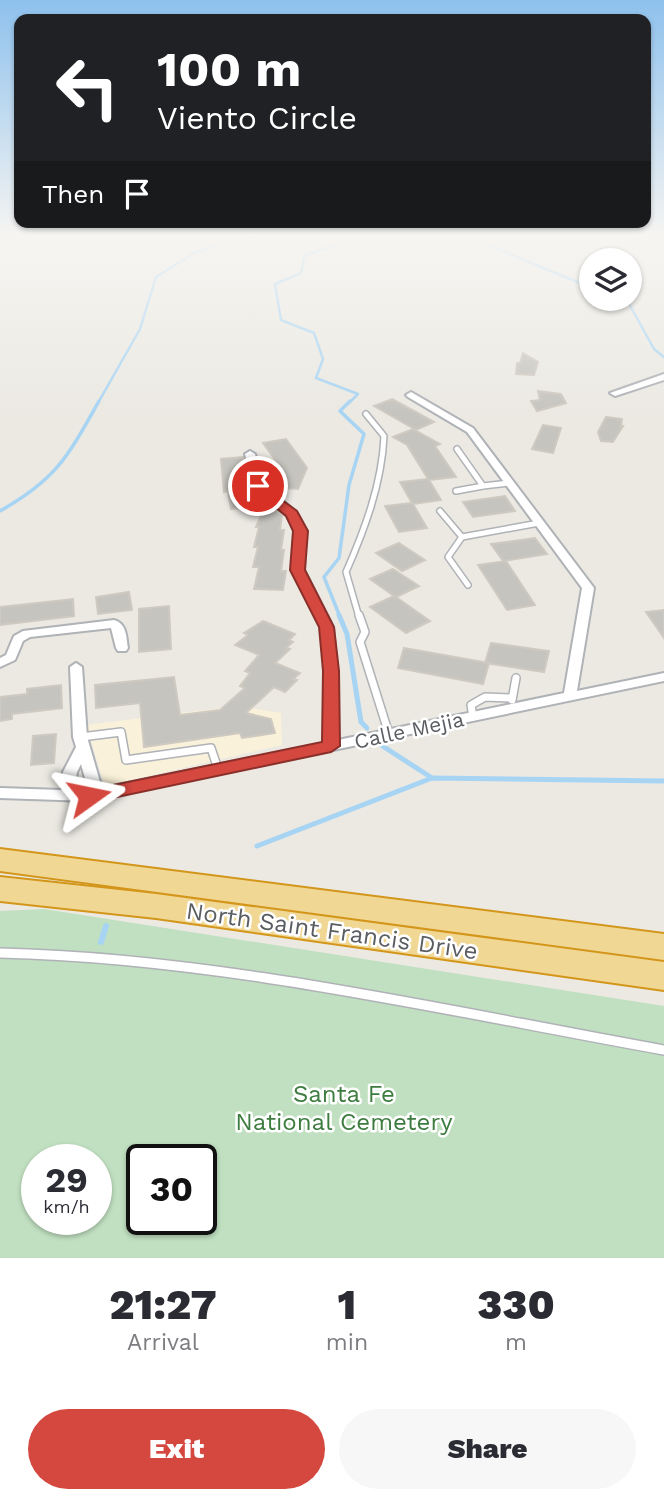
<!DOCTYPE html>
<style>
body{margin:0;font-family:"Work Sans",sans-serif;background:#f7f7f7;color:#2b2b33;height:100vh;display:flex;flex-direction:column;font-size:26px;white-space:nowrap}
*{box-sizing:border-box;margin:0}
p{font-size:23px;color:#7c7c81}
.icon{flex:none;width:38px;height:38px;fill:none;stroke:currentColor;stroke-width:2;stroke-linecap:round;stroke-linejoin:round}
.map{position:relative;height:1258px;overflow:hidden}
.details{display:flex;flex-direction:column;background:#fff;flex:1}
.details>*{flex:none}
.hud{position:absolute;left:14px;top:14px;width:637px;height:214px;border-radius:14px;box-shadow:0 2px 5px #0004;background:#202124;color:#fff;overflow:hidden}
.tools{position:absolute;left:579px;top:248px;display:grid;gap:14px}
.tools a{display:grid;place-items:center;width:63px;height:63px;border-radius:50%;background:#fff;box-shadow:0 2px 5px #0004;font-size:35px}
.speed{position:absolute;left:21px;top:1144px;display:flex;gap:14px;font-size:35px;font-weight:700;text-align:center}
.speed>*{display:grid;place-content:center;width:91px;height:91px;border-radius:50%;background:#fff;box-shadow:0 2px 5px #0004;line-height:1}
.speed small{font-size:18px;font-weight:400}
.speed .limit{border:4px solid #111;border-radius:10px;background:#fff;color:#111}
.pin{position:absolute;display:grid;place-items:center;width:60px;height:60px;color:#fff;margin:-30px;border:4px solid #fff;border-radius:50%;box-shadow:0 2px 7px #0007}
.me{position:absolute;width:77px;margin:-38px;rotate:78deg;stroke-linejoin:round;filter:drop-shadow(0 0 5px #0008)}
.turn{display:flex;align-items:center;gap:24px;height:147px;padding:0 28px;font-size:32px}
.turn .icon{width:91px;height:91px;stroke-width:2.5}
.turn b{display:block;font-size:49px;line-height:60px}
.then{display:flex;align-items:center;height:66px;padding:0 28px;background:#0003;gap:14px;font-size:26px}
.eta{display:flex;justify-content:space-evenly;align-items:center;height:119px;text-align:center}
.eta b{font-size:42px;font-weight:800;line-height:49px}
.button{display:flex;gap:14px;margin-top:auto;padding:14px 28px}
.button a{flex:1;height:80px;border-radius:42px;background:#d4483f;color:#fff;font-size:28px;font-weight:800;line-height:80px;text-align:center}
.button a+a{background:#f7f7f7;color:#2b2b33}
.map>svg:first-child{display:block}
.commercial{fill:#f9f1d9}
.green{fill:#c1e0c1;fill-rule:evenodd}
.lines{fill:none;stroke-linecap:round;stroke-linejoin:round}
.stream-far3{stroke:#a8d4f4;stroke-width:2.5}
.stream-far2{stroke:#a8d4f4;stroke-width:3.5}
.stream-far1{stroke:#a8d4f4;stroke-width:5}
.stream{stroke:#a8d4f4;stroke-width:6}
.building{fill:#c6c4be;stroke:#cfcac1;stroke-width:2}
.service-far2-casing{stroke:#afb2b6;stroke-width:8}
.service-far1-casing{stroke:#afb2b6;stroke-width:10}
.service-casing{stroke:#afb2b6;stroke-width:12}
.minor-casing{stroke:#afb2b6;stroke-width:4}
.motorway-casing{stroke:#d3961a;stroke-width:4}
.service-far2{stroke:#fff;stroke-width:5}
.service-far1{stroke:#fff;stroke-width:7}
.service{stroke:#fff;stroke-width:9}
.minor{fill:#fff;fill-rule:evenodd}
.motorway{fill:#f0d794;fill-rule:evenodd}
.route{fill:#d4483f;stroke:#8a2f29;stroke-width:2}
.labels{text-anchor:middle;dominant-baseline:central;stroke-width:5;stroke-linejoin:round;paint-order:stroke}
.street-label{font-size:21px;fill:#5a5d61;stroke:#fff}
.near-street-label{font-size:24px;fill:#5a5d61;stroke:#fff}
.near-park-label{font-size:24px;fill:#3d7c3f;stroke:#fff}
</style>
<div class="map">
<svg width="664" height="1258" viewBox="0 0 664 1258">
<rect width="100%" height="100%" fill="#ebe9e2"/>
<path class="commercial" d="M237,706L281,713L282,745L105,786L86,725Z"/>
<path class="green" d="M44,909L664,1006V1258H0V911ZM37,1160H96V1220H37ZM142,1160H201V1220H142Z"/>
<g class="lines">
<g class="stream-far3">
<path d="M471,238L592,288"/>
<path d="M621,299L628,302L654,349L664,357"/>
<path d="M98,403L140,329L156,277L194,253L239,238"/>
<path d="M349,403L358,394L316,378L323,359L314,333L281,320L275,284L301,273L305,255L348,241L391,242"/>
</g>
<g class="stream-far2">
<path d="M0,511C57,479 68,456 99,401"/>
<path d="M340,617L324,577L339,558L349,485L364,434L340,411L350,401"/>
</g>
<g class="stream-far1">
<path d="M339,615L347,634L361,722L367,728"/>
<path d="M381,745L432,778"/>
<path d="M257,846L432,778L664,781"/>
</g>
<path class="stream" d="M101,942L106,926"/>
</g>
<g class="building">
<path d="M523,353L538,362L534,375L516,374L517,363H520Z"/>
<path d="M538,391L561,394L566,403L537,411L531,401L540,400Z"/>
<path d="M392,399L434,422L416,430L374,406Z"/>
<path d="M606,417L622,419L621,426H623L613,442L601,441L598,432Z"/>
<path d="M543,425L561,428L553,453L532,449Z"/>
<path d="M413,429L440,444L435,446L456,477L429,480L441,500L413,504L427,528L399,532L385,506L412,503L400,482L428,479L407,445L393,437Z"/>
<path d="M286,439L307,468L298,489L273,487L281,468L263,443Z"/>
<path d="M243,457L257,507L231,509L228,491L224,492L221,459Z"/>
<path d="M505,496L515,511L473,517L463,502Z"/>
<path d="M263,511H277L282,515L280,530H284L281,550H284L281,571H286L283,590L254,589L259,567H253L258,547H254L259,527H256Z"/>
<path d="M535,538L547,554L503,561L491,544Z"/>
<path d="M399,543L425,560L402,571L376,553Z"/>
<path d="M506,561L535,605L507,610L478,565Z"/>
<path d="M393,569L419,586L396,597L430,621L406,633L370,607L394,596L370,579Z"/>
<path d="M129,592L132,610L98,614L96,597Z"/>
<path d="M73,599L74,616L0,625V607Z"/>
<path d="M169,606L171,649L139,652V609Z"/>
<path d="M664,610V638L646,612Z"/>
<path d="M263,621L295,634L289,640L293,642L286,648L290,649L275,663L300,673L293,679L297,680L285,692L274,687L246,713L271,719L275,733L242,738L240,733L144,747L140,703L96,708L95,685L174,677L180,715L220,710L245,688L240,686L250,673L245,671L259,655L235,645L248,635L244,633Z"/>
<path d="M491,643L549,651L544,672L485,663Z"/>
<path d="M404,648L489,663L483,684L398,668Z"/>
<path d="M61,685L62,708L12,714V719L0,721V697L27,694V689Z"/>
<path d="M56,734L54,763L31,765L33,736Z"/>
</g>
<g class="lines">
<g class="service-far2-casing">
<g id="service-far2">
<path d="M457,449L483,486L509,483"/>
<path d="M456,491L483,486"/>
<path d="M440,511L462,537"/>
<path d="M468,585L448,557L462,537L539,523"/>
<path d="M359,617L346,572C365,529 382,483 384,436L366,414"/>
</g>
</g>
<g class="service-far1-casing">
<g id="service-far1">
<path d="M359,615L365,632L360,642L389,734"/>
<path d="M512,700L516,678"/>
<path d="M473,717L471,705L485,697L512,698"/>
<path d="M81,737L121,732L126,760L211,748L218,769"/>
</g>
</g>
<g class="service-casing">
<path id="service" d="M0,953C221,958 446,1011 664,1050"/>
</g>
<g class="minor-casing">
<g id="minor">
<path d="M664,374V380L615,396L610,393Z"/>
<path d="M411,392L473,428L594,588L577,691L664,673V681L89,801L0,798V788L62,790L63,772L76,747L73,737L70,667L76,663L82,667L87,737L100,782L98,789L324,743L325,671L321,627L292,570L295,531L287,516L253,486L245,454L250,451L255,454L263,485L296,512L305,531L304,570L333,627L337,671L338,740L564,693L582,588L467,432L408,397L406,395ZM81,764L86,782L84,789L75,785L77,772Z"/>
<path d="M114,620C127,624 126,636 128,648L126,651H118L116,648L111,628L30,637L23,641L15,660L0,667V658L6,655L14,636L23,631Z"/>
</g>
</g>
<g class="motorway-casing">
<g id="motorway">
<path d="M0,849L664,934V960L0,871Z"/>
<path d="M0,877L156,894L664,962V990L156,918L0,901Z"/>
</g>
</g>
<use href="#service-far2" class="service-far2"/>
<use href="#service-far1" class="service-far1"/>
<use href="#service" class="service"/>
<use href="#minor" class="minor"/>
<use href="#motorway" class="motorway"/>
</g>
<linearGradient id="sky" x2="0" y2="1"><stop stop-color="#8ec1ed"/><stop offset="0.57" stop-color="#f6f5f2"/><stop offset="1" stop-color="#f6f5f2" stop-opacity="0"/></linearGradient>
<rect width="664" height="414" fill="url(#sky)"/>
<path class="route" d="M258,482L297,511L308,531L305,570L334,627L339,671L340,746L331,752L89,803L82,801L80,796L89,790L322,742L323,671L319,627L290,570L293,531L286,516L253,489V483Z"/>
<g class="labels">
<g class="street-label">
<text transform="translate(409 730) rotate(-12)">Calle Mejia</text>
</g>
<g class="near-street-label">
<text transform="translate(332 931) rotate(8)">North Saint Francis Drive</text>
</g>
<g class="near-park-label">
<text x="344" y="1094">Santa Fe<tspan x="344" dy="28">National Cemetery</tspan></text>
</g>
</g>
</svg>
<div class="tools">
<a><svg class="icon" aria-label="layers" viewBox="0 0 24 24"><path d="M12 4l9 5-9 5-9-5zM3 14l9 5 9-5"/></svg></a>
</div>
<div class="speed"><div>29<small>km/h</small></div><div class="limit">30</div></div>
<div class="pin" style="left:258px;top:486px;background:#d93025"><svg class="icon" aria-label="arrive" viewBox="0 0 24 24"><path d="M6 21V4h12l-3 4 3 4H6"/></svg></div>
<svg class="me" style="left:89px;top:796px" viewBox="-20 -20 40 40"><path d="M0-17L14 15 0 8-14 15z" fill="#d4483f" stroke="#fff" stroke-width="4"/></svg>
<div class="hud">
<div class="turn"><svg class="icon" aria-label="left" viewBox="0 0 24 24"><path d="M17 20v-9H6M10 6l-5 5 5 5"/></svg><div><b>100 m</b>Viento Circle</div></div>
<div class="then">Then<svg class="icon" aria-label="arrive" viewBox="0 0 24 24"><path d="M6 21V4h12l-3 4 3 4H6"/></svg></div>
</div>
</div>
<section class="details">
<div class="eta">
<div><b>21:27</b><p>Arrival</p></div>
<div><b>1</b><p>min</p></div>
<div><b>330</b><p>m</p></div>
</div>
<div class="button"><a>Exit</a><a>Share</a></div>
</section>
